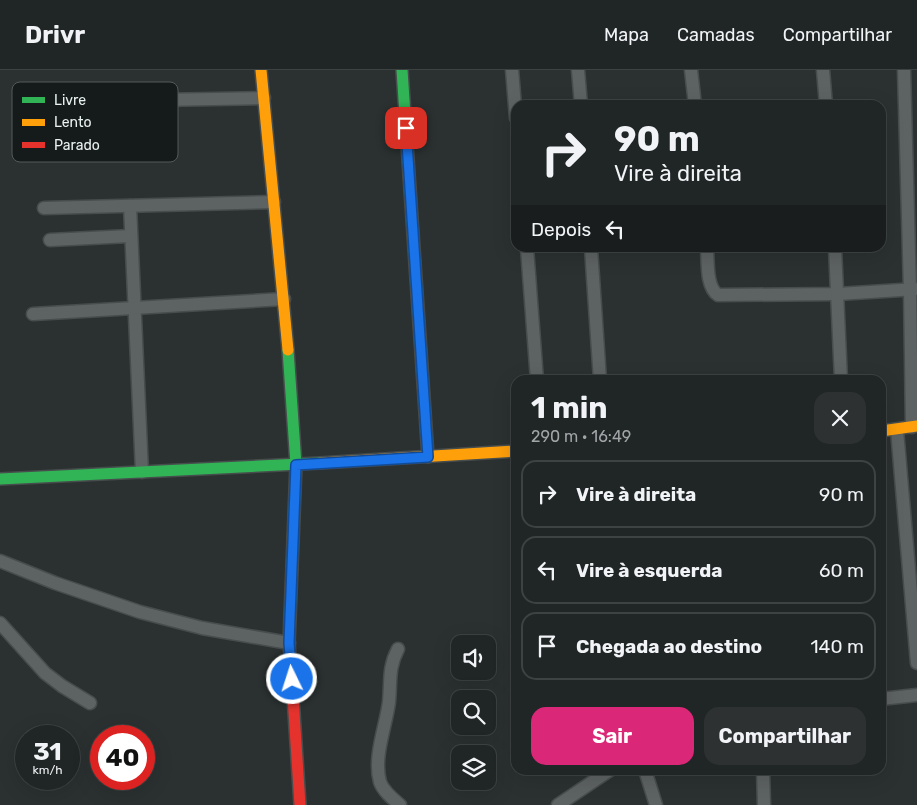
<!DOCTYPE html>
<html lang="pt">
<meta charset="utf-8">
<style>
body{margin:0;font-family:Rubik,sans-serif;background:#2d3132;color:#f1f3f6;height:100vh;display:flex;flex-direction:column;font-size:19px;white-space:nowrap}
*{box-sizing:border-box;margin:0}
p{font-size:16px;color:#a2a5a7}
.icon{flex:none;width:28px;height:28px;fill:none;stroke:currentColor;stroke-width:2;stroke-linecap:round;stroke-linejoin:round}
.map{position:relative;flex:1;overflow:hidden}
.details{position:absolute;left:511px;top:305px;width:375px;height:400px;display:flex;flex-direction:column;background:#202525;border-radius:15px;box-shadow:0 5px 20px #0002,0 0 0 1px #3d4242}
.details>*{flex:none}
.top-card{position:absolute;left:511px;top:30px;width:375px;height:152px;border-radius:15px;box-shadow:0 5px 20px #0002,0 0 0 1px #3d4242;background:#202525;color:#f1f3f6;overflow:hidden}
.tools{position:absolute;left:451px;top:565px;display:grid;gap:10px}
.tools a{display:grid;place-items:center;width:45px;height:45px;border-radius:10px;background:#202525;box-shadow:0 5px 20px #0002,0 0 0 1px #3d4242;font-size:25px}
.speed{position:absolute;left:15px;top:655px;display:flex;gap:10px;font-size:25px;font-weight:700;text-align:center}
.speed>*{display:grid;place-content:center;width:65px;height:65px;border-radius:50%;background:#202525;box-shadow:0 5px 20px #0002,0 0 0 1px #3d4242;line-height:1}
.speed small{font-size:12px;font-weight:400}
.speed .limit{border:8px solid #d22;background:#fff;color:#111}
.pin{position:absolute;display:grid;place-items:center;width:42px;height:42px;color:#fff;margin:-21px;border-radius:10px;box-shadow:0 2px 8px #0006}
.me{position:absolute;width:55px;margin:-28px;rotate:356deg;stroke-linejoin:round;filter:drop-shadow(0 0 4px #0008)}
.turn{display:flex;align-items:center;gap:18px;height:105px;padding:0 20px;font-size:22px}
.turn .icon{width:65px;height:65px;stroke-width:2.5}
.turn b{display:block;font-size:35px;line-height:42px}
.then{display:flex;align-items:center;height:48px;padding:0 20px;background:#0003;gap:10px;font-size:19px}
.round{display:grid;place-items:center;flex:none;width:52px;height:52px;border-radius:15px;background:#2d3132}
.head{display:flex;align-items:center;justify-content:space-between;height:85px;padding:0 20px}
h1{font-size:30px;font-weight:700;line-height:38px}
.action{display:flex;gap:10px;margin-top:auto;padding:10px 20px}
.action a{flex:1;height:58px;border-radius:15px;background:#db2777;color:#fff;font-size:20px;font-weight:700;line-height:58px;text-align:center}
.action a+a{background:#2d3132;color:#f1f3f6}
ul{padding:0;list-style:none}
li{display:flex;align-items:center;gap:15px;height:68px;margin:0 10px 8px;padding:0 10px;border:2px solid #3d4242;border-radius:15px}
li div{flex:1}
li b{display:block;font-size:19px}
li em{font-style:normal}
header{display:flex;align-items:center;gap:30px;box-sizing:border-box;height:70px;padding:0 25px;background:#202525;border-bottom:1px solid #3d4242}
header strong{font-size:24px}
nav{display:flex;gap:28px;margin-inline-start:auto;font-size:18px}
.map>svg:first-child{display:block}
.lines{fill:none;stroke-linecap:round;stroke-linejoin:round}
.street-casing{stroke:#474c4c;stroke-width:15}
.fast-casing{stroke:#474c4c;stroke-width:14}
.slow-casing{stroke:#474c4c;stroke-width:14}
.jam-casing{stroke:#474c4c;stroke-width:14}
.street{stroke:#5d6262;stroke-width:12}
.fast{stroke:#30b455;stroke-width:11}
.slow{stroke:#ff9f0a;stroke-width:11}
.jam{stroke:#e5322d;stroke-width:11}
.route-casing{stroke:#114b97;stroke-width:12}
.route{stroke:#1a73e8;stroke-width:9}
.key{fill:#151a1a;stroke:#555a5a;stroke-width:1}
.key-label{font-size:14px;fill:#e9f1f1}
</style>
<header>
<strong>Drivr</strong>
<nav><a>Mapa</a><a>Camadas</a><a>Compartilhar</a></nav>
</header>
<div class="map">
<svg width="917" height="735" viewBox="0 0 917 735">
<rect width="100%" height="100%" fill="#2b3131"/>
<g class="lines">
<g class="street-casing">
<g id="street">
<path d="M512,0L516,48"/>
<path d="M578,0L581,35"/>
<path d="M691,0L695,35"/>
<path d="M823,0L826,35"/>
<path d="M904,0L910,220L912,357"/>
<path d="M158,30L264,28"/>
<path d="M130,136L142,402"/>
<path d="M44,138L274,132"/>
<path d="M50,170L130,166"/>
<path d="M527,178L537,310"/>
<path d="M591,178L600,310"/>
<path d="M707,178C708,192 706,217 718,225L838,224L917,219"/>
<path d="M835,178L841,310"/>
<path d="M33,244L284,229"/>
<path d="M897,360L917,593"/>
<path d="M0,491L55,513L140,542L202,558L289,573"/>
<path d="M0,553L45,603L62,616L90,633"/>
<path d="M398,579C388,598 391,611 389,632C386,656 373,687 380,712C383,721 393,729 400,735"/>
<path d="M881,629L917,625"/>
<path d="M645,700L656,735"/>
<path d="M763,700L764,735"/>
<path d="M558,735L610,700"/>
</g>
</g>
<g class="fast-casing">
<g id="fast">
<path d="M402,0L428,387"/>
<path d="M288,280L296,395L289,573L293,627"/>
<path d="M0,409L320,393"/>
</g>
</g>
<g class="slow-casing">
<g id="slow">
<path d="M261,0L288,280"/>
<path d="M881,361L917,356"/>
<path d="M320,393L516,381"/>
</g>
</g>
<g class="jam-casing">
<path id="jam" d="M293,627L300,735"/>
</g>
<use href="#street" class="street"/>
<use href="#fast" class="fast"/>
<use href="#slow" class="slow"/>
<use href="#jam" class="jam"/>
</g>
<g class="lines">
<g class="route-casing">
<path id="route" d="M292,609L289,573L296,395L428,387L406,58"/>
</g>
<use href="#route" class="route"/>
</g>
<rect x="12" y="12" width="166" height="80" rx="8" class="key"/>
<rect x="22" y="27" width="23" height="6" fill="#30b455"/>
<rect x="22" y="49" width="23" height="7" fill="#ff9f0a"/>
<rect x="22" y="72" width="23" height="6" fill="#e5322d"/>
<g class="key-label">
<text x="54" y="35">Livre</text>
<text x="54" y="57">Lento</text>
<text x="54" y="80">Parado</text>
</g>
</svg>
<div class="tools">
<a><svg class="icon" aria-label="sound" viewBox="0 0 24 24"><path d="M4 9h4l5-4v14l-5-4H4zM17 9q2 3 0 6"/></svg></a>
<a><svg class="icon" aria-label="search" viewBox="0 0 24 24"><circle cx="10" cy="10" r="6"/><path d="M15 15l6 6"/></svg></a>
<a><svg class="icon" aria-label="layers" viewBox="0 0 24 24"><path d="M12 4l9 5-9 5-9-5zM3 14l9 5 9-5"/></svg></a>
</div>
<div class="speed"><div>31<small>km/h</small></div><div class="limit">40</div></div>
<div class="pin" style="left:406px;top:58px;background:#d93025"><svg class="icon" aria-label="arrive" viewBox="0 0 24 24"><path d="M6 21V4h12l-3 4 3 4H6"/></svg></div>
<svg class="me" style="left:292px;top:609px" viewBox="-20 -20 40 40"><circle r="17" fill="#1a73e8" stroke="#fff" stroke-width="3"/><path d="M0-11L8 9 0 5-8 9z" fill="#fff"/></svg>
<div class="top-card">
<div class="turn"><svg class="icon" aria-label="right" viewBox="0 0 24 24"><path d="M7 20v-9h11M14 6l5 5-5 5"/></svg><div><b>90 m</b>Vire à direita</div></div>
<div class="then">Depois<svg class="icon" aria-label="left" viewBox="0 0 24 24"><path d="M17 20v-9H6M10 6l-5 5 5 5"/></svg></div>
</div>
<section class="details">
<div class="head"><div><h1>1 min</h1><p>290 m · 16:49</p></div><a class="round"><svg class="icon" aria-label="close" viewBox="0 0 24 24"><path d="M6 6l12 12M18 6L6 18"/></svg></a></div>
<ul>
<li><svg class="icon" aria-label="right" viewBox="0 0 24 24"><path d="M7 20v-9h11M14 6l5 5-5 5"/></svg><div><b>Vire à direita</b></div><em>90 m</em></li>
<li><svg class="icon" aria-label="left" viewBox="0 0 24 24"><path d="M17 20v-9H6M10 6l-5 5 5 5"/></svg><div><b>Vire à esquerda</b></div><em>60 m</em></li>
<li><svg class="icon" aria-label="arrive" viewBox="0 0 24 24"><path d="M6 21V4h12l-3 4 3 4H6"/></svg><div><b>Chegada ao destino</b></div><em>140 m</em></li>
</ul>
<div class="action"><a>Sair</a><a>Compartilhar</a></div>
</section>
</div>
